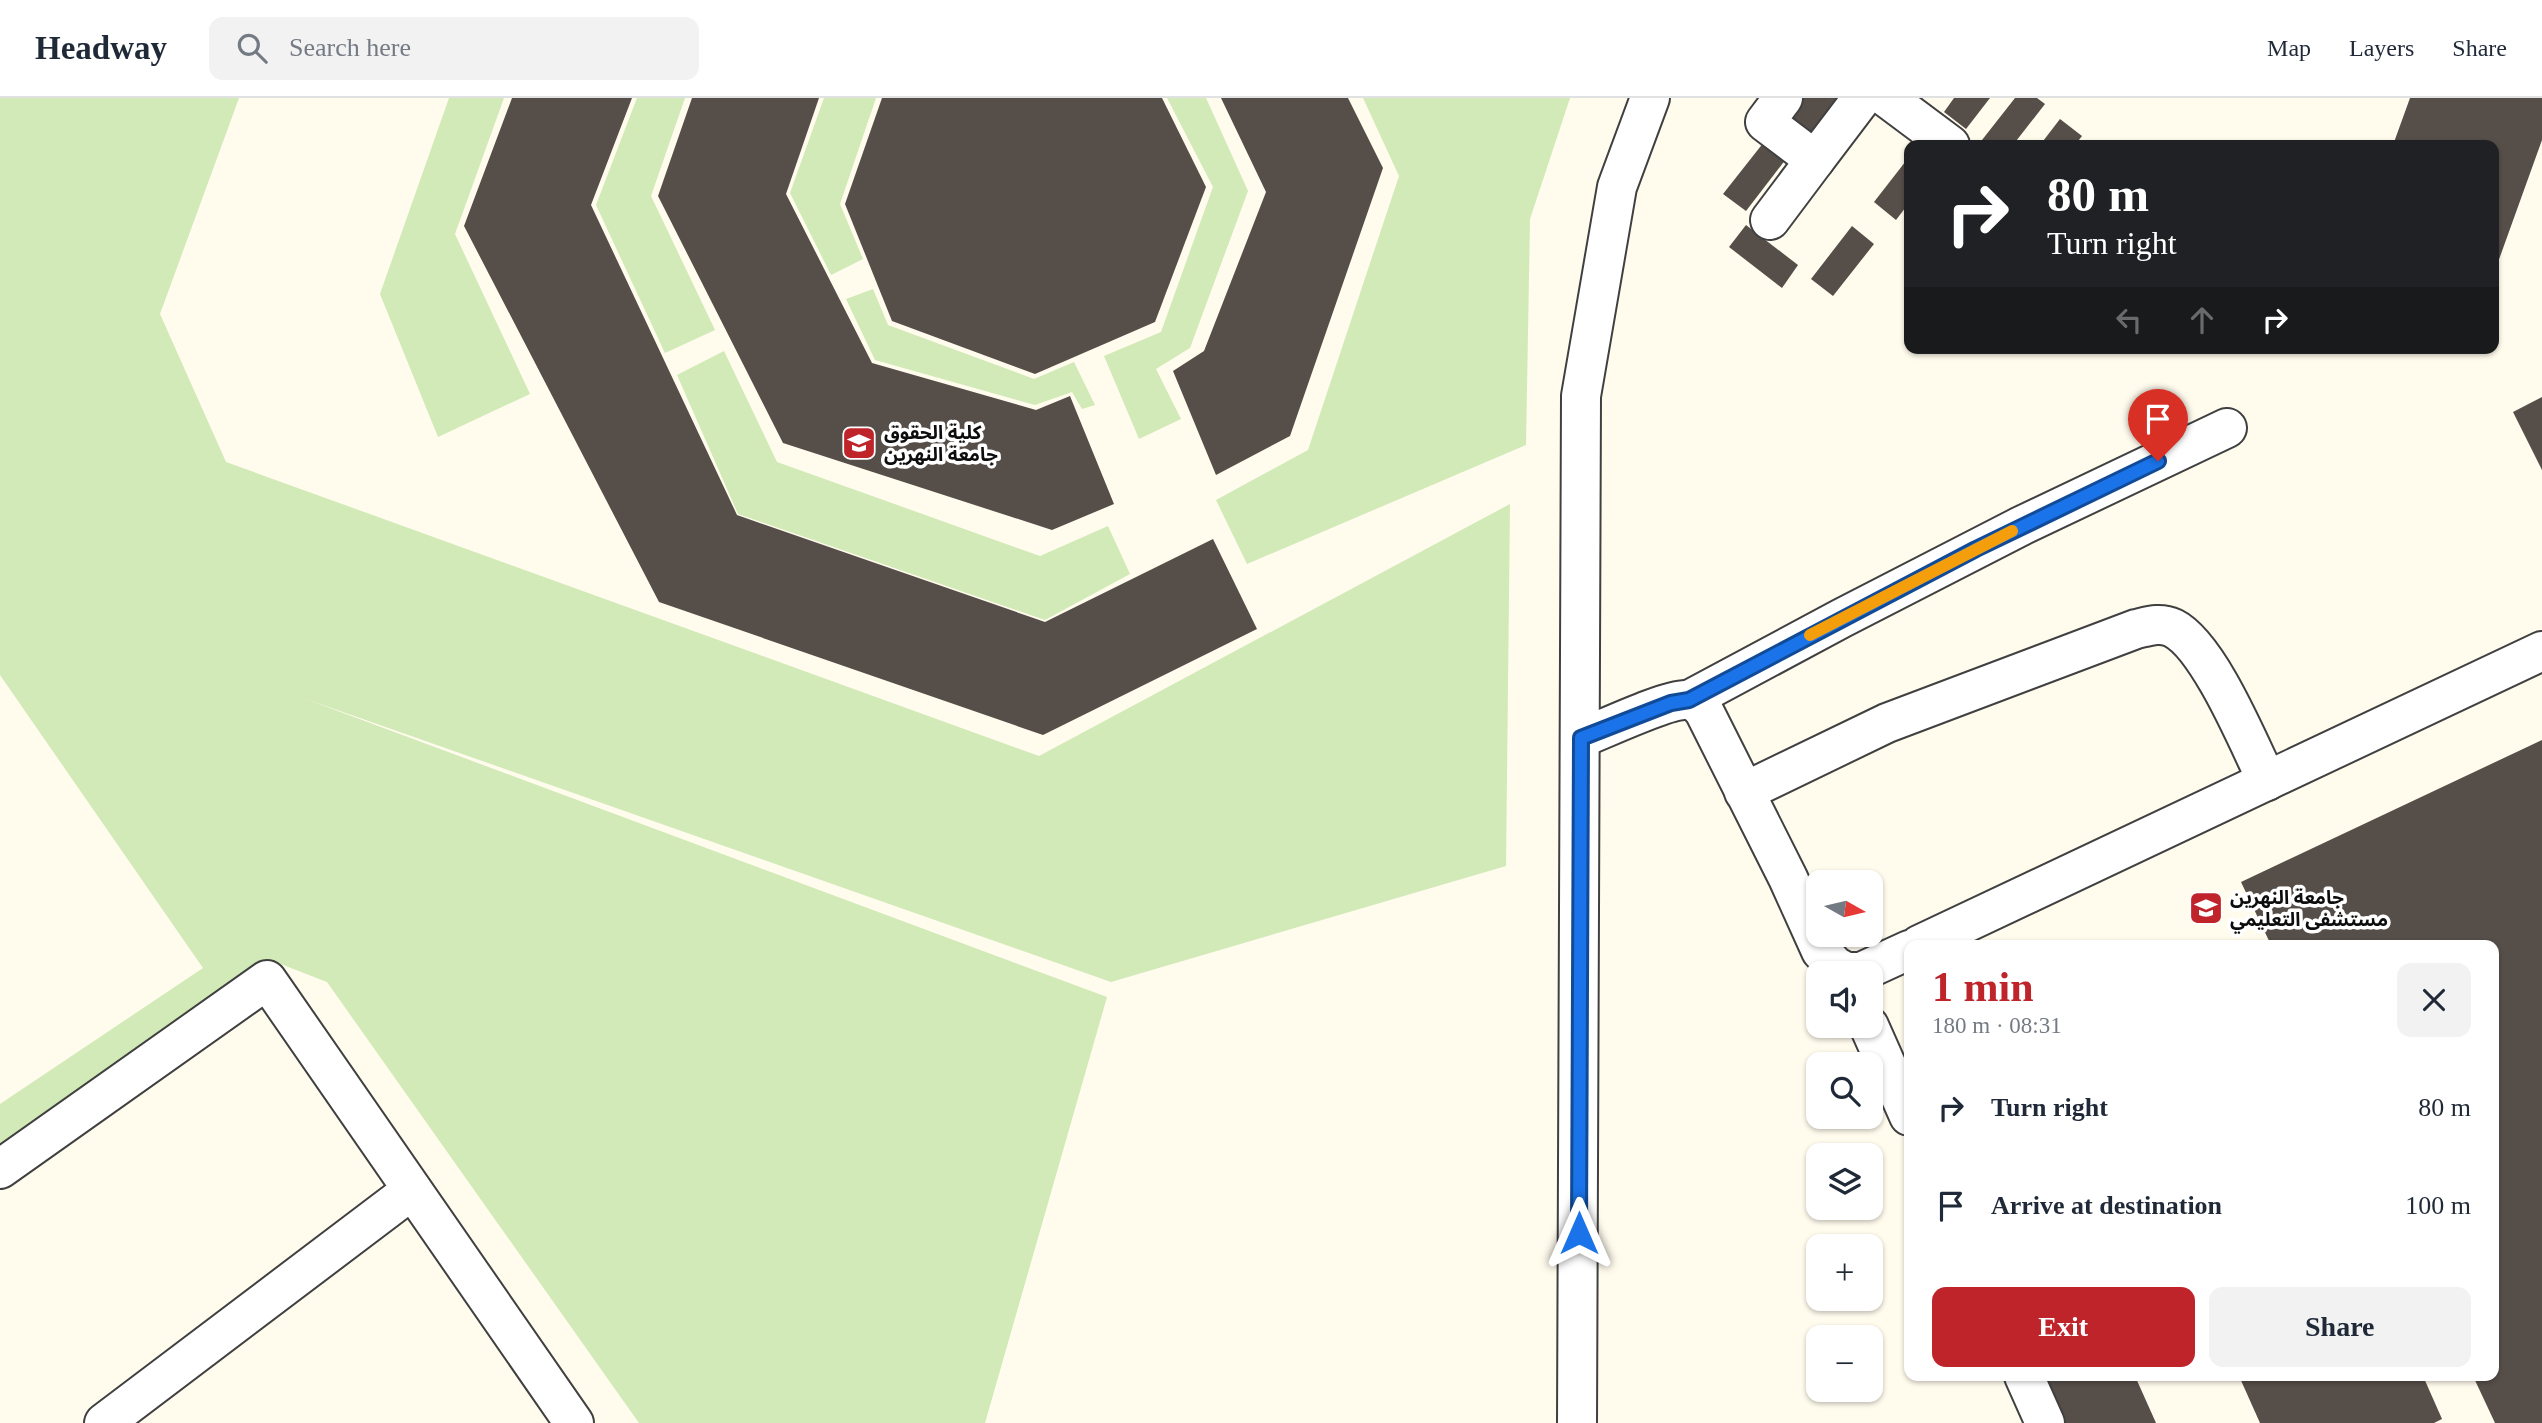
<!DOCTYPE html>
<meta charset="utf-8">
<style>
body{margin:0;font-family:"Times New Roman","Noto Sans Arabic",serif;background:#f2f2f3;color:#1f2937;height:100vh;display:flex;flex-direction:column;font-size:26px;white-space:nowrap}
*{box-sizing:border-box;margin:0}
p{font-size:23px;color:#747a83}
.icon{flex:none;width:38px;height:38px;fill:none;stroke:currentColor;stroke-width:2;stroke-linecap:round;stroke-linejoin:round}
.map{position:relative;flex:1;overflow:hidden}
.sheet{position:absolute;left:1904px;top:842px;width:595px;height:441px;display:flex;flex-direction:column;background:#fff;border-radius:14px;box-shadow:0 2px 5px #0004}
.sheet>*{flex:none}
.guide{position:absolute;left:1904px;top:42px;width:595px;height:214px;border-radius:14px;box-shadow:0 2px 5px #0004;background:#202124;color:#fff;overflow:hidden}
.needle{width:46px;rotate:98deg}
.tools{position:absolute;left:1806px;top:772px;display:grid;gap:14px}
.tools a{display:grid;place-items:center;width:77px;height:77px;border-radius:14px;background:#fff;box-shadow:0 2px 5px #0004;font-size:35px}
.pin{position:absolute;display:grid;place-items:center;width:60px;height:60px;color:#fff;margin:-72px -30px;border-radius:50% 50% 50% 0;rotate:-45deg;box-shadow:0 0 7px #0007}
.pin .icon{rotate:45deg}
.me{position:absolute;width:77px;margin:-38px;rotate:0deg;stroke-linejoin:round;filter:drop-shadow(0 0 5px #0008)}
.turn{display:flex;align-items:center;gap:24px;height:147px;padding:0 28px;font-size:32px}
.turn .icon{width:91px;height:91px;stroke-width:2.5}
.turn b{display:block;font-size:49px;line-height:60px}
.lanes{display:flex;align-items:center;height:66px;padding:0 28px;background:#0003;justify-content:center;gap:35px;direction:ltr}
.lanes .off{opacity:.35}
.round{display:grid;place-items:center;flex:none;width:74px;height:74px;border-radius:14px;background:#f2f2f3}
.head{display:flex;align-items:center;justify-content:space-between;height:119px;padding:0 28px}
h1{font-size:42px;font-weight:600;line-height:52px;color:#bf242b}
.primary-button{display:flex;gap:14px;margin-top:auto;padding:14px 28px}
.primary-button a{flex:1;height:80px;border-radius:14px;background:#bf242b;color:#fff;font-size:28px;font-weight:600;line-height:80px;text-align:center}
.primary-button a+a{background:#f2f2f3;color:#1f2937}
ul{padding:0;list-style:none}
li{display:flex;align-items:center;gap:21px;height:98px;padding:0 28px}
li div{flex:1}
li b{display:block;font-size:26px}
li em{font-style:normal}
header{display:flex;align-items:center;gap:42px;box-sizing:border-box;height:98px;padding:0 35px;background:#fff;border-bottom:2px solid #e0e1e3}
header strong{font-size:33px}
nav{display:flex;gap:38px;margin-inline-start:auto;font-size:24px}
.search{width:490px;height:63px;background:#f2f2f3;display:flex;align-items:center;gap:18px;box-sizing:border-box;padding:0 24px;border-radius:14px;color:#747a83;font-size:26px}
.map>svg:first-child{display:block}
.green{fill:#d1eab7}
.building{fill:#564e49}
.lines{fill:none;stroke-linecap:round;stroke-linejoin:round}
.minor-casing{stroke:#404040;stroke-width:42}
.minor{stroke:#fff;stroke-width:38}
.route-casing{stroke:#114b97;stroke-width:18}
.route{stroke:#1a73e8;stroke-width:12}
.slow{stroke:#f59e0b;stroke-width:12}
.labels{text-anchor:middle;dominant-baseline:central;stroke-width:7;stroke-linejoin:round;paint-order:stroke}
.poi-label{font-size:19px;font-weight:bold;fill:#0d0d0d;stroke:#fff;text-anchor:start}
</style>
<header>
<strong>Headway</strong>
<div class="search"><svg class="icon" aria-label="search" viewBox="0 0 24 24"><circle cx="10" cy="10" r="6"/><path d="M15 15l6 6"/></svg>Search here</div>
<nav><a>Map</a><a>Layers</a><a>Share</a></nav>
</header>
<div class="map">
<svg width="2542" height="1325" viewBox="0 0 2542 1325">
<rect width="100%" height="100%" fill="#fffbed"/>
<g class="green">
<path d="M0,0H239L160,216L226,364L1039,658L1510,406L1506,768L1111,884L303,600L1107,899L985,1325H639L327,884L278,865L0,1062V1006L203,870L0,577Z"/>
<path d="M449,0H504L455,136L530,296L438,339L380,196Z"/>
<path d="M637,0H685L651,98L715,232L665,255L596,107Z"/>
<path d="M824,0H876L840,106L863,161L831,177L790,95Z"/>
<path d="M1167,0H1206L1248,93L1190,250L1156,271L1181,321L1139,341L1104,258L1161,234L1213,89Z"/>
<path d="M1363,0H1570L1530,121L1526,347L1247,466L1216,402L1308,352L1399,78Z"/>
<path d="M873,191L888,227L1034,281L1074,264L1095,307L1082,311L1072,294L1035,307L875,262L846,201Z"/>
<path d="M724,253L777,364L1040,458L1108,428L1130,476L1045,522L738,416L677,277Z"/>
</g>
<g class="building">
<path d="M512,0H632L591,107L737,417L1045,524L1213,441L1257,531L1043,637L659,504L464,128Z"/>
<path d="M692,0H819L786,96L872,265L1036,312L1070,298L1114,406L1052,432L783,345L658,98Z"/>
<path d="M882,0H1162L1206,89L1155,224L1035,276L892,223L845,106Z"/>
<path d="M1221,0H1348L1383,70L1290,338L1216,377L1173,273L1204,253L1266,94Z"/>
<path d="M1802,0H1837L1809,36L1787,19Z"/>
<path d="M1954,0H1990L1966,31L1944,14Z"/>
<path d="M2015,0H2037L2045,6L2013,47H1989L1982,42Z"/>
<path d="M2410,0H2542V42L2497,167L2494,166V47H2393Z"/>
<path d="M2060,21L2082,38L2075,47H2040Z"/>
<path d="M1764,44L1786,61L1746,113L1723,96Z"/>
<path d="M1909,59V105L1896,122L1874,104Z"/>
<path d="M1746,127L1798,167L1782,190L1729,149Z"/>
<path d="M1852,128L1874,146L1833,198L1811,181Z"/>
<path d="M2542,299V372L2513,314Z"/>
<path d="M2542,642V1325H2495L2473,1278H2494V847H2271L2241,784Z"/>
<path d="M2031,1278H2135L2156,1325H2053Z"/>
<path d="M2239,1278H2423L2442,1321L2434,1325H2260Z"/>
</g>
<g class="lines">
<g class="minor-casing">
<g id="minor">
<path d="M1783,0L1765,24L1815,62L1862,0"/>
<path d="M1887,0L1950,47"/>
<path d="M1770,122L1815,62"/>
<path d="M1689,602L1842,520L2021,428L2227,330"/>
<path d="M1581,640C1602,632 1667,601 1686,602C1694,602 1699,607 1704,613L1788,780L1821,853L1835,868L1846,874H1861L1909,852"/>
<path d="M1744,694L1887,625L2136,531C2149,528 2160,524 2173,530C2209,548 2249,646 2267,683"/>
<path d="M1919,847L2542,553"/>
<path d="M1869,928L1909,1018"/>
<path d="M0,1071L267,882L574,1325"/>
<path d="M2024,1278L2045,1325"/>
<path d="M104,1325L412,1092"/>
<path d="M1577,1325L1581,298L1617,89L1650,0"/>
</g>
</g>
<use href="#minor" class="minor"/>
</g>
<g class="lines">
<g class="route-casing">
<path id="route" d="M1579,1135L1581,640L1671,605L1689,602L1976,451L2158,363"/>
</g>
<use href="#route" class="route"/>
<path class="slow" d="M1810,537L2012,433"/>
</g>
<defs>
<g id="university-square" transform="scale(1.75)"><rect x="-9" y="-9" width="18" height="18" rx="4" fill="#bf242b" stroke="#fff"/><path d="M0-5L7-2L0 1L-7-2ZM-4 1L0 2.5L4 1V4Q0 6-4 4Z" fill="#fff"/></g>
</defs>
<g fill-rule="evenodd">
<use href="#university-square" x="859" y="345"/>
<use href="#university-square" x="2206" y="810"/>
</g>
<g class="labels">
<g class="poi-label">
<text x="884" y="334">كلية الحقوق<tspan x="884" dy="22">جامعة النهرين</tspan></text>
<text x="2230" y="799">جامعة النهرين<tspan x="2230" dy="22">مستشفى التعليمي</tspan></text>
</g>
</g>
</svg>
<div class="tools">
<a><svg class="needle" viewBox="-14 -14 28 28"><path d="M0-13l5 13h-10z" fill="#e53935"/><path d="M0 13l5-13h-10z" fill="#747a83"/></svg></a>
<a><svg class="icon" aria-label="sound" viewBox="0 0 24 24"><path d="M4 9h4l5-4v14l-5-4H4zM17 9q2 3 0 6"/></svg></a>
<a><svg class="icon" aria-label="search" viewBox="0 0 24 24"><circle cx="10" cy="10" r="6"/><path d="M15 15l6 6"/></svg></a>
<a><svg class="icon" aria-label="layers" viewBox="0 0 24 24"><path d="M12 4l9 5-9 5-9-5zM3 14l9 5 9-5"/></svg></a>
<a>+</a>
<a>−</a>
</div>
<div class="pin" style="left:2158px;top:363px;background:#d93025"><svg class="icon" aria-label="arrive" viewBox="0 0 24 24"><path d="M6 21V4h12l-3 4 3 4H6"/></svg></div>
<svg class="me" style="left:1579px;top:1135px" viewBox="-20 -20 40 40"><path d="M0-17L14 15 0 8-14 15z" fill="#1a73e8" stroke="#fff" stroke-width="4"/></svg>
<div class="guide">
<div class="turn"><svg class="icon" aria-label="right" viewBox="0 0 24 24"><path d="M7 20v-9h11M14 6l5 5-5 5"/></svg><div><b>80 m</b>Turn right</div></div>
<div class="lanes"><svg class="icon off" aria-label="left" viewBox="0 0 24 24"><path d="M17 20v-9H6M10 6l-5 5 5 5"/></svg><svg class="icon off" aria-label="ahead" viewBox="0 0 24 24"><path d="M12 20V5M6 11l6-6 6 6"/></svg><svg class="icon" aria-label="right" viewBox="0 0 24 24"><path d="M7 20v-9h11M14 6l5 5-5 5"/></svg></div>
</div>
<section class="sheet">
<div class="head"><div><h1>1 min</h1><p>180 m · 08:31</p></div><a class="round"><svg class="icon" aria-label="close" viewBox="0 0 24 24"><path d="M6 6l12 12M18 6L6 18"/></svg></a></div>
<ul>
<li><svg class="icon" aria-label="right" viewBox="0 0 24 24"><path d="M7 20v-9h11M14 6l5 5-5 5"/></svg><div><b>Turn right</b></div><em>80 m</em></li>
<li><svg class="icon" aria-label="arrive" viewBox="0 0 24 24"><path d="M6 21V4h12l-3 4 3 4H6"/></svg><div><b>Arrive at destination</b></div><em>100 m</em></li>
</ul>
<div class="primary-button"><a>Exit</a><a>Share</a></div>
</section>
</div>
